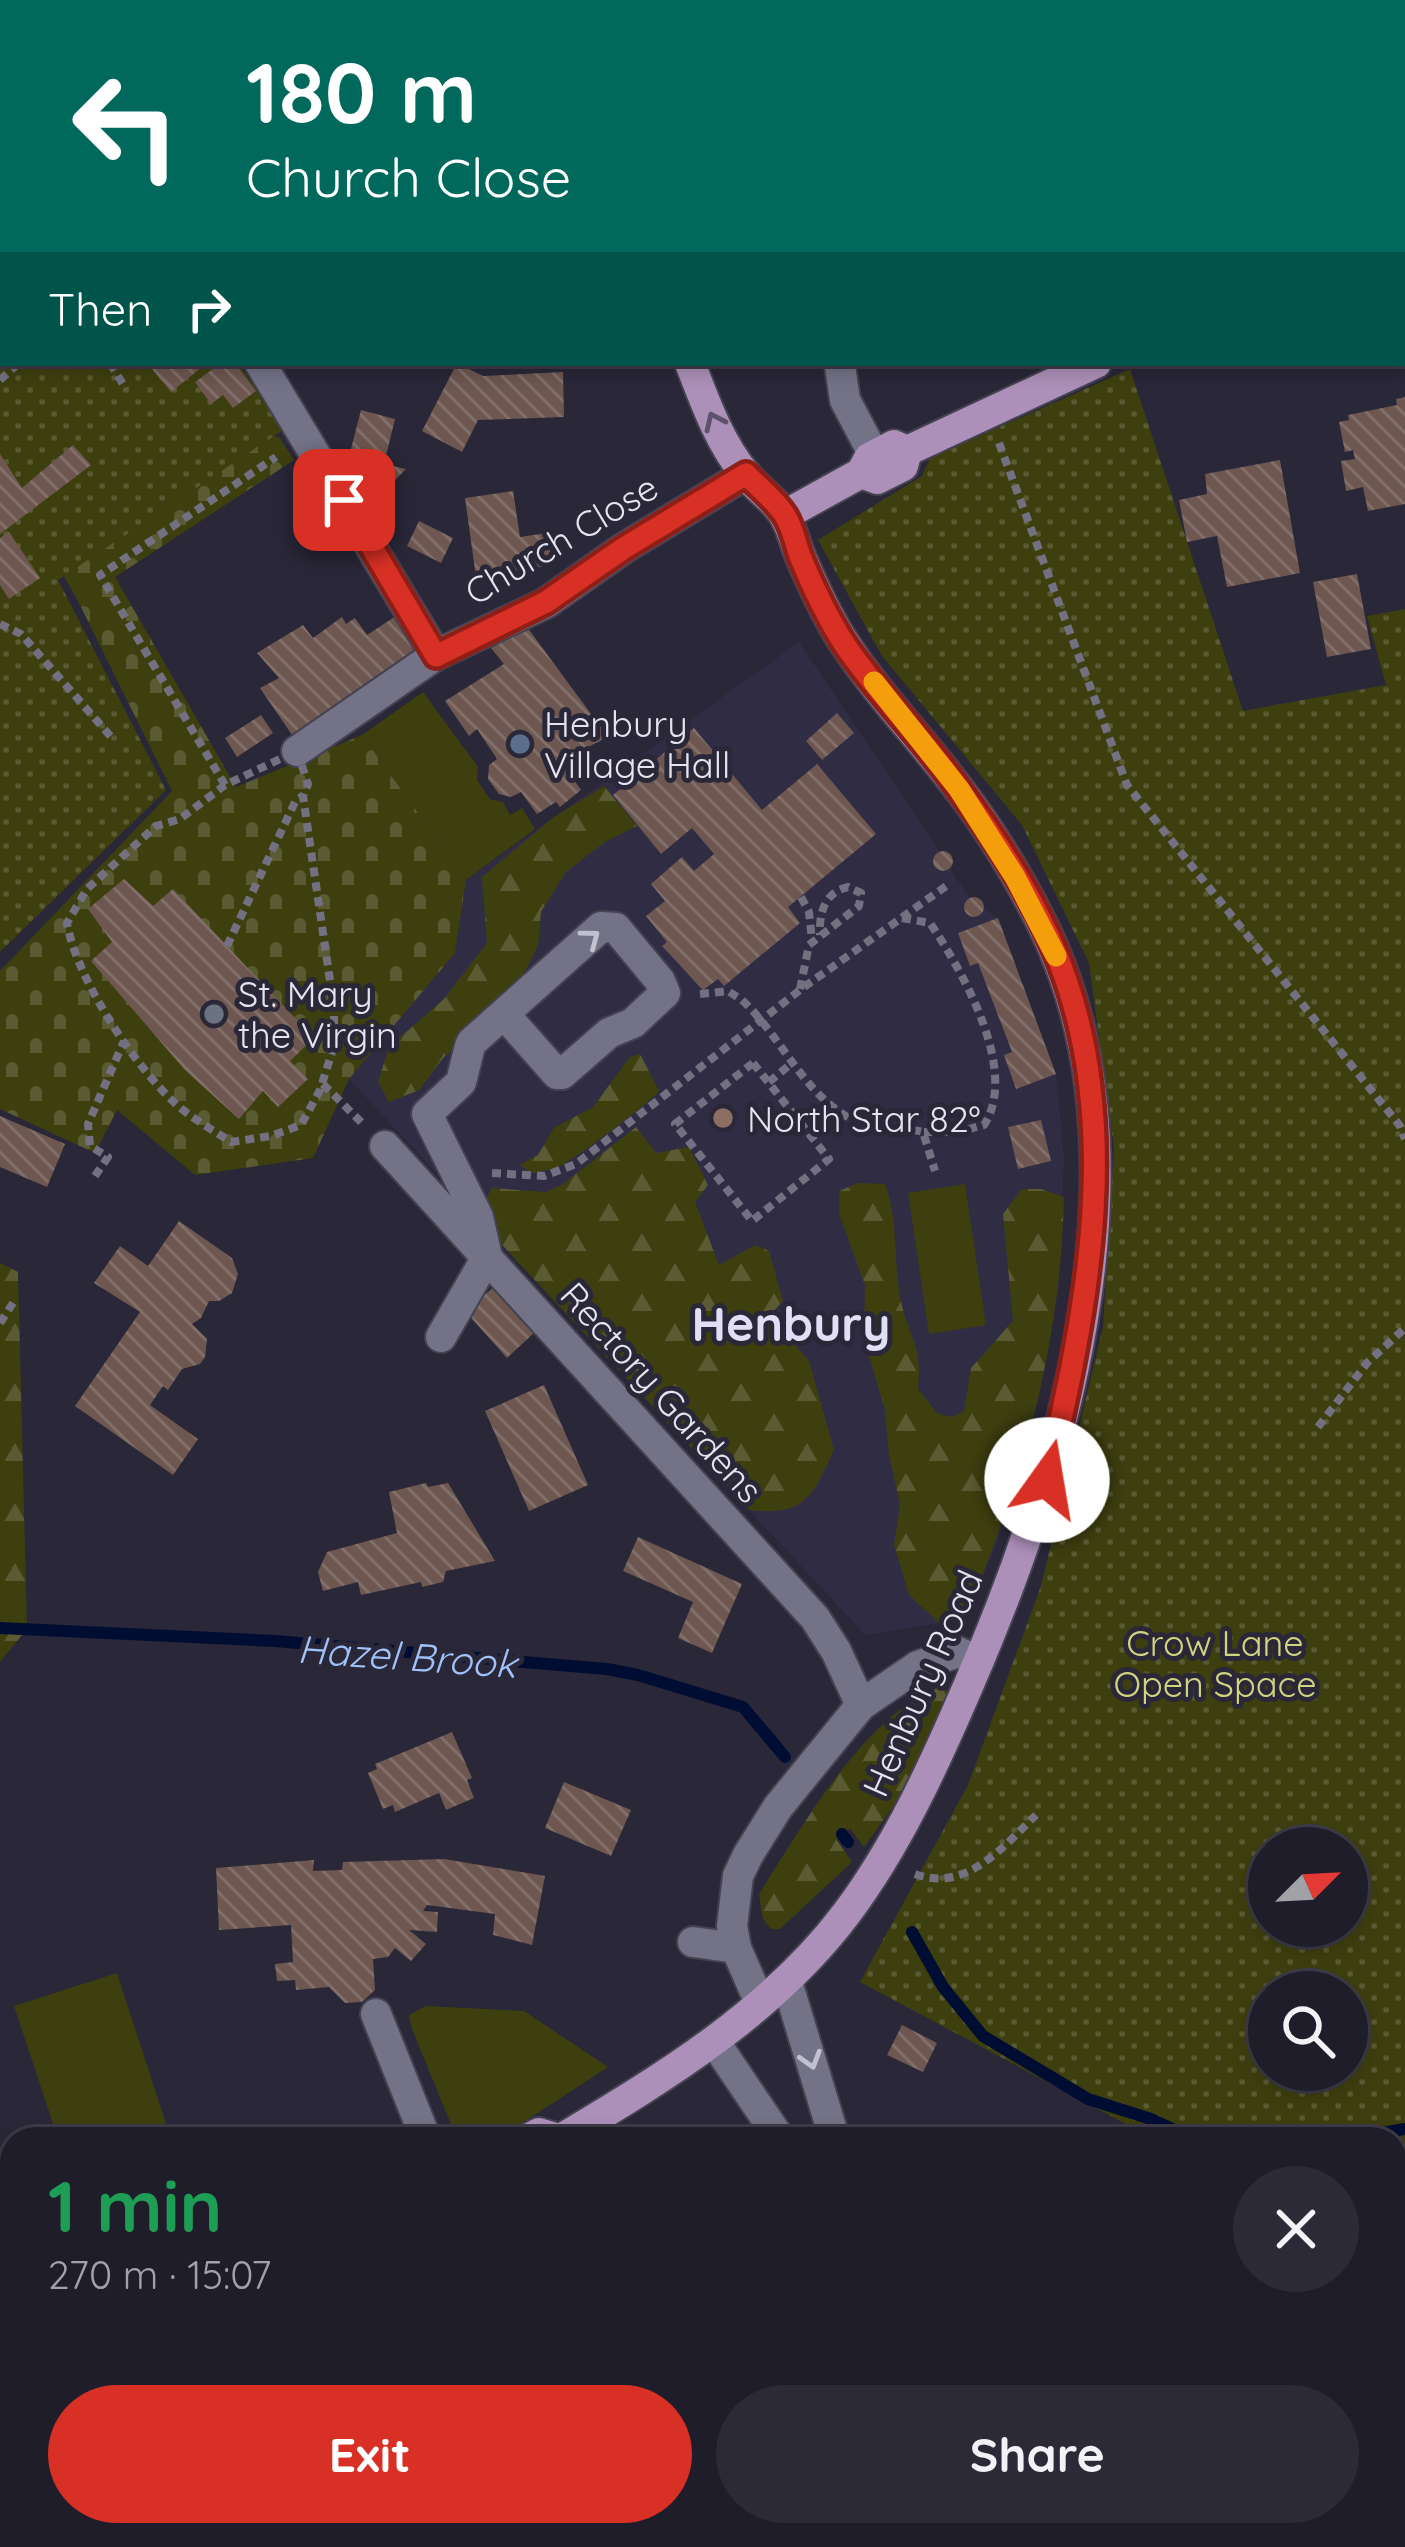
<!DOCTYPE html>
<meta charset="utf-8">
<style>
body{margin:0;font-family:Quicksand,sans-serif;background:#2c2a36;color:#f1f3f6;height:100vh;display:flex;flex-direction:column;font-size:45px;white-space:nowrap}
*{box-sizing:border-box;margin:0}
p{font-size:39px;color:#a1a2a8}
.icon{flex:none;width:66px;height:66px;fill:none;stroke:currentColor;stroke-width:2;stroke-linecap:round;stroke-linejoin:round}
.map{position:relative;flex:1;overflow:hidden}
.details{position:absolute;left:0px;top:2127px;width:1407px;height:420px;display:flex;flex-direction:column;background:#1f1d2a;border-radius:36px 36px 0 0;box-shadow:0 6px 18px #0003,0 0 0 3px #3c3b47}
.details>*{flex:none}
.banner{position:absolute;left:0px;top:0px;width:1407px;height:366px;box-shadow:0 6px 18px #0003,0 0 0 3px #3c3b47;background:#00695c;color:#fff;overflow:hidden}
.needle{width:78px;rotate:66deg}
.buttons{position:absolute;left:1248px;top:1827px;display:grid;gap:24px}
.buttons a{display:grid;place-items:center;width:120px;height:120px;border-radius:50%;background:#1f1d2a;box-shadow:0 6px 18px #0003,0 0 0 3px #3c3b47;font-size:60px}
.pin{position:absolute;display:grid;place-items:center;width:102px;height:102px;color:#fff;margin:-51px;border-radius:24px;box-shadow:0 6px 18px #0006}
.me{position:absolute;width:132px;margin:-66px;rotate:13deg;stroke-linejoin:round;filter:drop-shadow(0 0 9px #0008)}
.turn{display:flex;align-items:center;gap:42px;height:252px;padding:0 48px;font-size:54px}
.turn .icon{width:156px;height:156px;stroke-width:2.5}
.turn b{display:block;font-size:84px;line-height:102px}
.then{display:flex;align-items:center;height:114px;padding:0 48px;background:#0003;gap:24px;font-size:45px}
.round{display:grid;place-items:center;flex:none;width:126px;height:126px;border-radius:63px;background:#2c2a36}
.headline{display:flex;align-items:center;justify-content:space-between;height:204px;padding:0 48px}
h1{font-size:72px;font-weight:700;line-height:90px;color:#1e9e55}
.action{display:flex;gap:24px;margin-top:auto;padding:24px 48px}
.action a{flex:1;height:138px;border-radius:72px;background:#d93025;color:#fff;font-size:48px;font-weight:700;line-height:138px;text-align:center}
.action a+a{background:#2c2a36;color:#f1f3f6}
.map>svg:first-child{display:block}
.built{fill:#302c44}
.green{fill:#3e3f0f}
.forest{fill:url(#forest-firs)}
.cemetery{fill:url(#cemetery-stones)}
.park{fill:url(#park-dots);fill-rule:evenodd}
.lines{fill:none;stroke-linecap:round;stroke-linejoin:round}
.stream{stroke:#000d32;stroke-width:12}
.building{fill:url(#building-back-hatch)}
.minor-casing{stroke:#444251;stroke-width:34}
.major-casing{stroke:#444251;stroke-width:34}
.path{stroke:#737181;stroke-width:8;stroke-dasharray:9 6;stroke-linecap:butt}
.minor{stroke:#747287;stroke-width:30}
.major{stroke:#ad90b9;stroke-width:30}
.oneway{stroke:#5e516c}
.oneway2{stroke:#c2c1d0}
.route-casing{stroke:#8d1f18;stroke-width:30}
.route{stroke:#d93025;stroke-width:21}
.slow{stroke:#f59e0b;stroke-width:21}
.service-dot{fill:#5c6f8a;stroke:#292738;stroke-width:4.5}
.worship-dot{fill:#6b7280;stroke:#292738;stroke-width:4.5}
.education-dot{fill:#8d6e63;stroke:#292738;stroke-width:4.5}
.labels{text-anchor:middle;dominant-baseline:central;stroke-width:10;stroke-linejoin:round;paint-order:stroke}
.street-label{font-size:36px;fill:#e4e3ef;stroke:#292738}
.poi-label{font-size:36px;fill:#e4e3ef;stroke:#292738;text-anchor:start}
.park-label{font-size:36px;fill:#d0d47f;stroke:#292738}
.water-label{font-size:39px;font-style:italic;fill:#a1c2f9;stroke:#292738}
.district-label{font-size:48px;font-weight:bold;fill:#e1dff6;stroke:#292738}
</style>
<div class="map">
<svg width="1405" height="2547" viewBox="0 0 1405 2547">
<defs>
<pattern id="forest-firs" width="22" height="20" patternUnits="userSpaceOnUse" patternTransform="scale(3)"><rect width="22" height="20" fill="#3e3f0f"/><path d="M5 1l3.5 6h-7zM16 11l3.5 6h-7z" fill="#5a5b32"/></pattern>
<pattern id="cemetery-stones" width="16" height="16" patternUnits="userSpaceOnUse" patternTransform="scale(3)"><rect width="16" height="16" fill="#3e3f0f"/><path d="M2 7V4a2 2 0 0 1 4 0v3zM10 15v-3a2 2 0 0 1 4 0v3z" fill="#5a5b32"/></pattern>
<pattern id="park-dots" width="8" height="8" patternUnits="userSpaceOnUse" patternTransform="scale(3)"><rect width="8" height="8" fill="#3e3f0f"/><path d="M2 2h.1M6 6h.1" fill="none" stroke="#5a5b32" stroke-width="1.8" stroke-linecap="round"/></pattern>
<pattern id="building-back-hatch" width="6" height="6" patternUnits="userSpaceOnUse" patternTransform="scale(3)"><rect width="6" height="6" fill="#6d5750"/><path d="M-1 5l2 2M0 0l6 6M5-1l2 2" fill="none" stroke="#826f6a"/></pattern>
</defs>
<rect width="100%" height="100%" fill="#292738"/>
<path class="built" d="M799,642L939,851L952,856L950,869L970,898L982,902L984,909L998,918L1056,1074L1064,1157L1059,1286L1043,1377L998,1541L964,1619L865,1635L349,1079L455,953L466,880Z"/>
<g class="green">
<path d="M423,692L478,767L477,780L490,799L503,802L510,815L522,808L535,829L466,880L362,735Z"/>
<path d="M965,1184L986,1325L929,1334L908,1193Z"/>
<path d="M117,1973L171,2139H58L14,2006Z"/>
<path d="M426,2006L524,2011L608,2067L498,2139H457L412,2029L409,2015Z"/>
</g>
<g class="forest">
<path d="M604,786L637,826L605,842L566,872L541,912L538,946L522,977L488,1021L443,1058L419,1090L389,1102L378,1082L389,1047L444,999L487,943L482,877L554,817Z"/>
<path d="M640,1054L659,1091C647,1105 577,1158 560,1166C552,1170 541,1171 533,1173L519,1165L538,1155L554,1128L593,1107L630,1057Z"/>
<path d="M636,1127L656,1153L689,1147L708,1185L695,1202L719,1265L755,1245L769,1251L783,1301L770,1315L809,1361L834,1450C812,1498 805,1516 749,1510L489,1231L484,1202L492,1188L546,1192L563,1184Z"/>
<path d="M858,1183L885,1184C900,1224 892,1265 902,1306C912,1342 922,1348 918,1389L937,1413L952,1417L964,1411L971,1368L1013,1321L1003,1214L1022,1189H1041L1064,1197C1061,1343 1022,1486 964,1619L939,1623L909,1595L894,1545L900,1505L889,1454L885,1410L864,1338L865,1285L839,1214V1191Z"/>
<path d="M0,1263L18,1272L27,1629L0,1662Z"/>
<path d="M936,1688L949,1691L953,1705L918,1772L864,1847L850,1828L836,1839L852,1862L780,1929H771L763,1919L759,1894C802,1827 860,1722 936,1688Z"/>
</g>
<path class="cemetery" d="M188,414L279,437L294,460L115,577L236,787L362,735L466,880L455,953L349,1079L313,1158L195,1175L117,1110L95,1153L0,1109V971L172,791L78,601L35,525Z"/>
<g class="park">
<path d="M0,115L3,363H238L286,428L58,580L166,790L0,952Z"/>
<path d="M1130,369L1243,711L1386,685L1367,616L1405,609V2272L1395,2267V2139H1154L860,1982L968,1785L1041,1586L1103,1327L1114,1148L1089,963L1022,825L882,656L818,540L922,476L930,458ZM1269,1848H1347V1926H1269ZM1269,1992H1347V2070H1269Z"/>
<path d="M1405,2280V2547H1305L1310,2535H1395V2306Z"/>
<path d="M718,2535H1046L1064,2547H723Z"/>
</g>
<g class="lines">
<g class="stream">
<path d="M0,1628L275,1641L607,1669L638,1675L743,1707L785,1757"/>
<path d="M842,1834L848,1842"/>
<path d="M912,1932L943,1987L983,2036L1088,2099L1151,2119L1193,2139"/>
<path d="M1347,2139L1405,2129"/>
</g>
</g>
<g class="building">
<path d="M147,363H207L171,392Z"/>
<path d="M221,363H235L256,391L233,408L223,395L211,404L195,382Z"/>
<path d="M457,363L483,376L563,372L564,417L478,420L462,452L422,431Z"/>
<path d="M1405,397V504L1368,511L1363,487L1346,491L1341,461L1355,459L1353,450L1345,452L1339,422L1349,420L1348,415L1397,405L1396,399Z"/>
<path d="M361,410L395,419L384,464L406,469L372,504L345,472Z"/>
<path d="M73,445L91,465L0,534V454L22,488Z"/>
<path d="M1280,460L1300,573L1227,587L1217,536L1187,542L1179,500L1207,494L1205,474Z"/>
<path d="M513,491L520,537L547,533L552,565L476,577L465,498Z"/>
<path d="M419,521L453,538L441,563L407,546Z"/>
<path d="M9,532L40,578L9,599L0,585V538Z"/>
<path d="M1357,574L1371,649L1327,657L1313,582Z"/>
<path d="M399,614L422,648L294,738L260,688L279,678L257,653L303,625L313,638L342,617L346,624L355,618L367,635Z"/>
<path d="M527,627L608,737L578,752L590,769L574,780L581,790L560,807L556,802L537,814L521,792L511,797L499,794L488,779L489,765L497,759L477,729L469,736L445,701L504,664L491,648Z"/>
<path d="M837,713L854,733L822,760L806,741Z"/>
<path d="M261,715L273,733L237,757L225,738Z"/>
<path d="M694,728L762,810L817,764L876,834L788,907L800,923L724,986L718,979L703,990L662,946L667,942L646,916L665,901L651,884L682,857L694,871L714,854L692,828L661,854L613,795Z"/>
<circle cx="943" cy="861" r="10"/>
<path d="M124,879L153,906L173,889L314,1038L290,1061L308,1079L278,1107L263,1091L239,1119L185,1070L91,961L112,942L88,909Z"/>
<circle cx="974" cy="907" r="10"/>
<path d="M998,918L1056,1074L1016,1089L1004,1055L1012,1052L978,963L970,966L958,933Z"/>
<path d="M0,1116L65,1144L47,1187L0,1167Z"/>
<path d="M1041,1120L1051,1161L1018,1169L1008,1127Z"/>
<path d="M179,1221L232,1258L238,1274L232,1293L219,1301H209L201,1318L192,1324L207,1339L205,1357L200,1364L182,1369L168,1390L163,1386L150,1405L198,1439L173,1475L75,1406L140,1312L94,1283L120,1246L148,1266Z"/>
<path d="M494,1287L534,1333L507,1358L465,1311Z"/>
<path d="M544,1385L588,1485L529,1511L485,1411Z"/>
<path d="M426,1483L428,1487L448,1483L495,1561L446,1571L443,1582L422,1587L421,1582L361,1595L358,1582L323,1591L318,1572L327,1552L397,1533L389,1492Z"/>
<path d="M638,1537L742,1584L712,1653L678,1638L693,1602L623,1571Z"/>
<path d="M452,1732L472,1778L467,1780L474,1798L446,1810L439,1793L395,1812L393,1805L383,1809L368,1773L377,1769L375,1764Z"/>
<path d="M564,1782L631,1810L611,1856L545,1828Z"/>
<path d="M444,1859L545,1876L532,1945L493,1935L495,1914L427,1905L423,1911L438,1912L437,1932L409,1930L426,1944L411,1961L395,1948L388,1957L373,1959L375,1990L362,2002L345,2003L329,1987L296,1990L295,1980L277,1981L275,1964L293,1962L291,1925L219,1930L216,1868L314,1860L313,1871L342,1870L343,1862Z"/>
<path d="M902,2025L937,2043L923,2072L887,2055Z"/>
<path d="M0,2297L7,2304L12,2302V2383L0,2386Z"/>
<path d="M68,2535H153L135,2543L137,2547H73Z"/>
<path d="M177,2535H253L259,2547H184Z"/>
<path d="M408,2535H471L474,2541L485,2535H500L504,2543L497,2547H415Z"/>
<path d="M579,2535H671L677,2547H585Z"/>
</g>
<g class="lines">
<g class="minor-casing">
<g id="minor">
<path d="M846,0V3"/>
<path d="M0,209L3,208"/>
<path d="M260,363L436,655"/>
<path d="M840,366L845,400L874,455"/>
<path d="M297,751L436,655L546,603L624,548L746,474"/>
<path d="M385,1146L815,1618L836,1651L861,1705"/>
<path d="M441,1337L487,1257L478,1217L427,1114L461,1082L470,1046L472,1042L601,927L616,928L660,981L665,993L633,1023L609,1033L562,1074H557L504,1014"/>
<path d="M693,1942L736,1948"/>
<path d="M787,1982L831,2127L827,2139"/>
<path d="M760,2003L736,1948L732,1926L738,1876L748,1855L778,1807L861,1705L918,1666L958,1652L979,1661"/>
<path d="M376,2014L426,2139"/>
<path d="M714,2041L780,2139"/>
<path d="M332,2535L335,2547"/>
<path d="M1121,2535L1135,2547"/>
</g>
</g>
<g class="major-casing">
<g id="major">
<path d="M0,75L3,77"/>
<path d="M1404,275L1405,274"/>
<path d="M861,473L877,479L903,466L907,451"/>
<path d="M785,515L861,473L869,458L894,445L907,451L1096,363"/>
<path d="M528,2139L539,2133L559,2139"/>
<path d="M561,2139C665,2077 772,2012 846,1914C898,1845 935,1763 969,1684C1063,1468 1151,1174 1052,945C1029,893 990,828 955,784C919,737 877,693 845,644C828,619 814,588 802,560C795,545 792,526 782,512C772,498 757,488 746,475C719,442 705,402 690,363"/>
<path d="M0,2468L12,2461"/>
</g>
</g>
<g class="path">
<path d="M636,3L641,0"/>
<path d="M110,363L126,389"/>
<path d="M0,380L19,363"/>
<path d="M999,443L1127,785L1400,1126L1405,1139"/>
<path d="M0,624L21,634L113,739"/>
<path d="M297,751L308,784L303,796L334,1008V1046L320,1090L301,1125L271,1136L231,1142C213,1130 193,1119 177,1105C135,1067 76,978 67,923L87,889L156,826L180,819L225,785Z"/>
<path d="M225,785L100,575L276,457"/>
<path d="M801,897L809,912L812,940"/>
<path d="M902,918L930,923C961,969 1020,1070 984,1125L958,1132H924"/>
<path d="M227,946L296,800L303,796"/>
<path d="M800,989L809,945L859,906L861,893L848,887C824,892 819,914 820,935"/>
<path d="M700,994L728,991L742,1000C786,1041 807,1105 867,1126C885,1132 905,1127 923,1132L935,1171"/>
<path d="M753,1063L829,1159L752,1221L675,1124Z"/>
<path d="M769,1082L792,1063"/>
<path d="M323,1084L363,1124"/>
<path d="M492,1173L544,1176L576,1164L800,990L949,884"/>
<path d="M95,1176L108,1157L90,1146L88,1124L124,1041"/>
<path d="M0,1323L15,1300"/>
<path d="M1318,1427L1367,1363L1405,1328"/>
<path d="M915,1874C966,1893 1003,1847 1036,1815"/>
</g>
<use href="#minor" class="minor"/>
<use href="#major" class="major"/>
</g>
<defs><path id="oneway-chevron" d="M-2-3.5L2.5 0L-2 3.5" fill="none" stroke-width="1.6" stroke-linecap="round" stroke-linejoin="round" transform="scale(3)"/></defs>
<use class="oneway" href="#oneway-chevron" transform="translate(714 421) rotate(-115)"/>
<g class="oneway2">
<use href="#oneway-chevron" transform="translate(591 938) rotate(-37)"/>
<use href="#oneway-chevron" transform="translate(811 2060) rotate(73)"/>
</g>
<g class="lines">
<g class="route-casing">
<path id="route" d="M344,500L436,656L546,602L624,548L746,474C758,487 774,499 784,514C792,525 795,542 800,556C812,585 828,619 845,645C879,695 923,739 958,788C993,835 1028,890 1052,944C1127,1114 1088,1307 1047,1480"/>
</g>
<use href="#route" class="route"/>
<path class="slow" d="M874,682L959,789L1015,877L1056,956"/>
</g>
<circle class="service-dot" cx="520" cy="744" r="12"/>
<circle class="worship-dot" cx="214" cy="1014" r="12"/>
<circle class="education-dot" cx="723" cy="1118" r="12"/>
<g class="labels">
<g class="street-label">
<text transform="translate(561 539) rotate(-31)">Church Close</text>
<text transform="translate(662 1392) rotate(48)">Rectory Gardens</text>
<text transform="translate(922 1683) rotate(-66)">Henbury Road</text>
</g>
<g class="poi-label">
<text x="544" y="723">Henbury<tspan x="544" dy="41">Village Hall</tspan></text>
<text x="238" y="993">St. Mary<tspan x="238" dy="41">the Virgin</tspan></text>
<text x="747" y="1118">North Star 82°</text>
</g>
<g class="park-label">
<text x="1215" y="1642">Crow Lane<tspan x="1215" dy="41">Open Space</tspan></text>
</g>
<g class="water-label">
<text transform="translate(407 1656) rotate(4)">Hazel Brook</text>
</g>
<g class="district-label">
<text x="791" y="1323">Henbury</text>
</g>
</g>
</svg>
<div class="buttons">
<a><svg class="needle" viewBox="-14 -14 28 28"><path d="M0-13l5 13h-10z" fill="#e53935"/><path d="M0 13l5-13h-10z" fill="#a1a2a8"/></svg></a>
<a><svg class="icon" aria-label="search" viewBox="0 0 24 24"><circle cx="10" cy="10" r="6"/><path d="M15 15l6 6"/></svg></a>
</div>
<div class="pin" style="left:344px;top:500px;background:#d93025"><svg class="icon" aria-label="arrive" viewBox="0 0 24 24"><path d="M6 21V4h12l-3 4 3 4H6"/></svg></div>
<svg class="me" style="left:1047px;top:1480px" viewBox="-20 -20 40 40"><circle r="19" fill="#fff"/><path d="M0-13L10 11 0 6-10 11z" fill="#d93025"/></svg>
<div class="banner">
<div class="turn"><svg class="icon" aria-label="left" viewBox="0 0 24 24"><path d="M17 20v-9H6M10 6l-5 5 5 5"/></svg><div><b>180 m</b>Church Close</div></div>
<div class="then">Then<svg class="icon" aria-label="right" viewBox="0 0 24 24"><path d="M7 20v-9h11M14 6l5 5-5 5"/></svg></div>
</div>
<section class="details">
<div class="headline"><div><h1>1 min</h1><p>270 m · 15:07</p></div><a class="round"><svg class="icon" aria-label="close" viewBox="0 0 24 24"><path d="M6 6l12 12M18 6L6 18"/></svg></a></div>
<div class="action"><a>Exit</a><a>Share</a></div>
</section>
</div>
